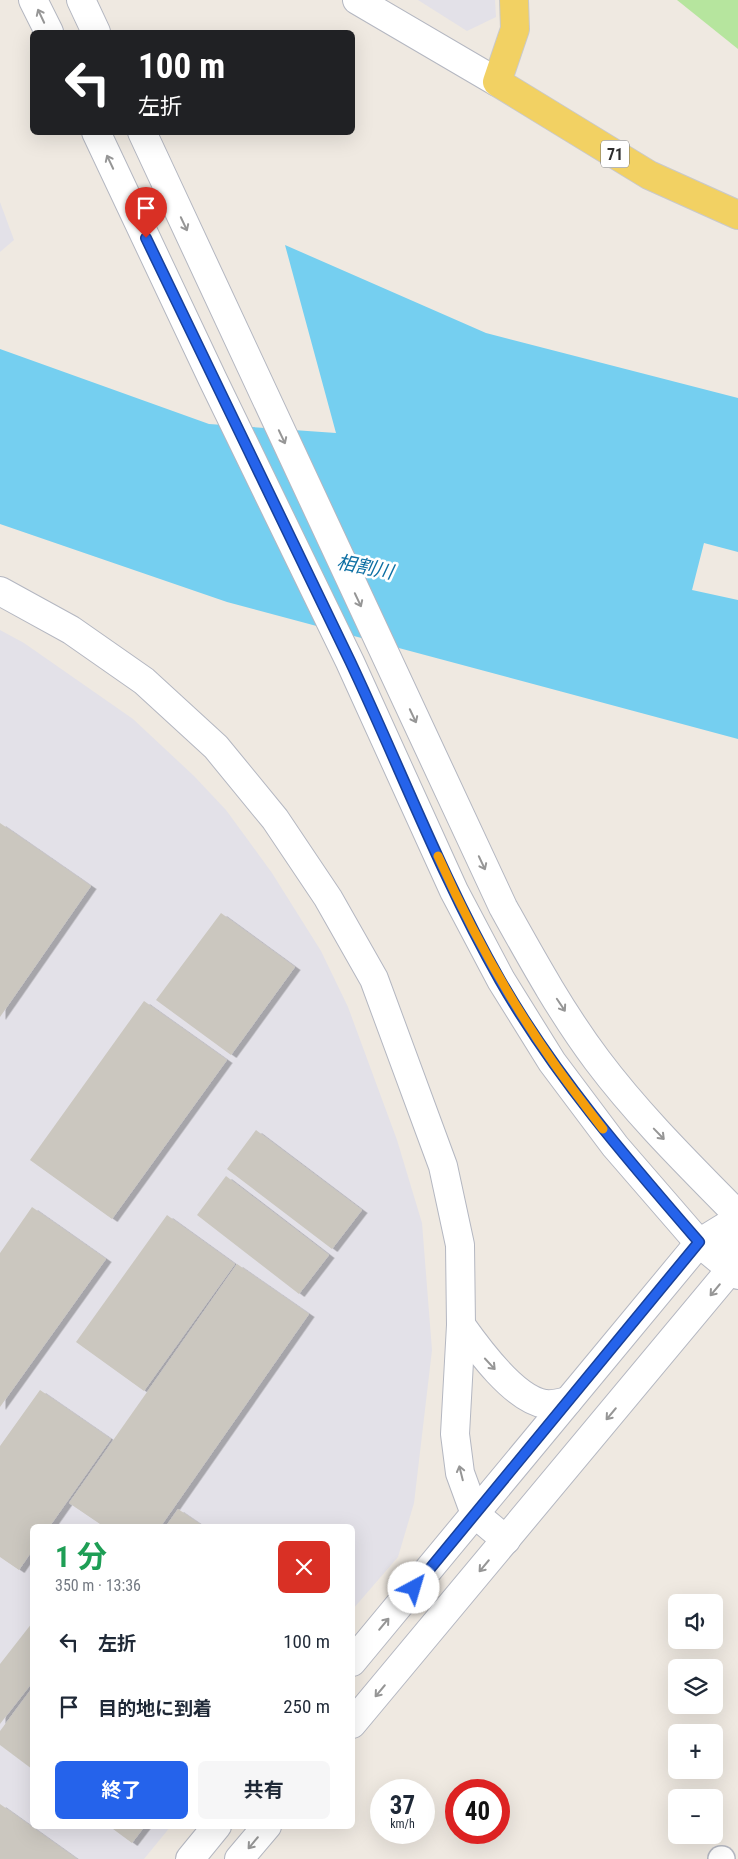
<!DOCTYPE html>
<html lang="ja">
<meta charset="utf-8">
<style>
body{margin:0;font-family:"Roboto Condensed","Noto Sans JP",sans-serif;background:#f6f6f7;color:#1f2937;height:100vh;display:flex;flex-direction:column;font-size:19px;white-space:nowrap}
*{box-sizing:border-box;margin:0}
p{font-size:16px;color:#747a83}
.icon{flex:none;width:28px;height:28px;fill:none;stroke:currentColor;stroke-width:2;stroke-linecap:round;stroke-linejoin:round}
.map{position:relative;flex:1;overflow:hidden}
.panel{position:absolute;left:30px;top:1524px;width:325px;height:305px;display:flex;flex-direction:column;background:#fff;border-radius:8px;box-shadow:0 5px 20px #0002}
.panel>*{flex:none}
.guide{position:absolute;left:30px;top:30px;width:325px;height:105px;border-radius:8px;box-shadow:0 5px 20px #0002;background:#202124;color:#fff;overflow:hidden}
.controls{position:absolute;left:668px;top:1594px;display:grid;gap:10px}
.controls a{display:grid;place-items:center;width:55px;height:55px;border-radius:8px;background:#fff;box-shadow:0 5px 20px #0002;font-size:25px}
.speed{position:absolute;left:370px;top:1779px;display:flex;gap:10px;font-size:25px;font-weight:700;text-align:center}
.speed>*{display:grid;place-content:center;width:65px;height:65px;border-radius:50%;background:#fff;box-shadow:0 5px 20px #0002;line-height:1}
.speed small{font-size:12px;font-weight:400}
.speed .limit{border:8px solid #d22;background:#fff;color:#111}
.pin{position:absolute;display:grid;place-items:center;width:42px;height:42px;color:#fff;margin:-51px -21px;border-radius:50% 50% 50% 0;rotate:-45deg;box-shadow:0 0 5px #0007}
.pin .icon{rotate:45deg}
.me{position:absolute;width:55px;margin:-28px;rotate:39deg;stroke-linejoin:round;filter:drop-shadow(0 0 4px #0008)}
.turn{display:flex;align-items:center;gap:18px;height:105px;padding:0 25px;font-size:22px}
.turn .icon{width:65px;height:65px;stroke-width:2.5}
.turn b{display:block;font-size:35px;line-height:42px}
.round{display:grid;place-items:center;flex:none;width:52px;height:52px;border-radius:8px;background:#f6f6f7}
.summary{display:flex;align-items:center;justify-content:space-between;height:85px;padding:0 25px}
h1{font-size:30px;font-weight:700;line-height:38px;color:#1e9e55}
.cta{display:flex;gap:10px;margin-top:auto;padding:10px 25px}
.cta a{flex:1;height:58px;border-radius:8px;background:#2563eb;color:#fff;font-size:20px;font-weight:700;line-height:58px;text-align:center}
.cta a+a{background:#f6f6f7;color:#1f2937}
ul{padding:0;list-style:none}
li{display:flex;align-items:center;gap:15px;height:65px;padding:0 25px}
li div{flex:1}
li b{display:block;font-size:19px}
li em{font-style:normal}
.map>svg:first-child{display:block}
.industrial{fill:#e3e1e8}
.green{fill:#b6e59e}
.water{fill:#75cff0}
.building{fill:#cbc7bf;filter:url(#shadow)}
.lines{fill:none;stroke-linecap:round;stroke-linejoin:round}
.street-casing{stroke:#b4b7c1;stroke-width:28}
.secondary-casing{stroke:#b4b7c1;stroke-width:30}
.primary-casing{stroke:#c9c9c9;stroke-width:30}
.street{stroke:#fff;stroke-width:25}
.secondary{stroke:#fff;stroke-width:28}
.primary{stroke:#f2d163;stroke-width:28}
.oneway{stroke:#969696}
.route-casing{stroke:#184099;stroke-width:12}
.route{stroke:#2563eb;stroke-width:9}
.slow{stroke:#f59e0b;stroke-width:9}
.labels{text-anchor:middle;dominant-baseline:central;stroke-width:5;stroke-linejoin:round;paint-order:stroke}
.shield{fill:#fff;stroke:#6d6d6d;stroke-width:1}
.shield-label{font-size:16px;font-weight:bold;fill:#2e2e2e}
.water-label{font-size:19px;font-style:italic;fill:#0d6fa3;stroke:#fff}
</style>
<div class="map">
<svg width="738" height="1859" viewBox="0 0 738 1859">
<defs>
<filter id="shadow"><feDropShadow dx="5.5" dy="3" stdDeviation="0" flood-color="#0004"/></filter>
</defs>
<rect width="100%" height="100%" fill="#efe9e1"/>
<g class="industrial">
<path d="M418,0H495L496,17L467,31Z"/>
<path d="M0,202L14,240L0,252Z"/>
<path d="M0,630L24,643L133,719L194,776L226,810L272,873L321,951L348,1007L397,1140L422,1223L432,1350L414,1503L398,1557L353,1609L352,1526H32V1826H171L144,1859H0Z"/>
</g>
<path class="green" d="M677,0H738V49Z"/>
<path class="water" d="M285,245L486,333L738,398V552L704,543L692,590L738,600V739L227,602L0,524V349L209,424L336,433Z"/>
<g class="building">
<path d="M0,823L91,886L0,1017Z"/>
<path d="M221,913L295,967L231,1055L156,1000Z"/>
<path d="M144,1001L227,1060L112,1219L30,1160Z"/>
<path d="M256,1130L362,1210L332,1249L227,1169Z"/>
<path d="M226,1176L329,1255L299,1294L197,1215Z"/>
<path d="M32,1207L106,1259L0,1407V1253Z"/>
<path d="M167,1215L235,1264L144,1391L76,1342Z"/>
<path d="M237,1264L309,1314L161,1526H103L69,1503Z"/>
<path d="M40,1390L111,1439L50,1526H32V1551L19,1570L0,1557V1446Z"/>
<path d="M178,1509L203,1526H166Z"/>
<path d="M32,1623V1683L0,1724V1664Z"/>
<path d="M32,1688V1769L0,1745V1731Z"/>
<path d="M0,1804L77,1859H0Z"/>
<path d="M109,1826H145L132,1843Z"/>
</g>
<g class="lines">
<g class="street-casing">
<path id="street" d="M721,1859H722"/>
</g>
<g class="secondary-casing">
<g id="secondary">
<path d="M33,0L49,32"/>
<path d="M81,0L96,32"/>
<path d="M357,0L497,82"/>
<path d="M96,132L213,380L350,662L454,891L501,980L552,1062L615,1146L699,1243L738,1275"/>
<path d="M142,132L503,907C532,959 561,1012 597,1060C639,1116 689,1165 738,1215"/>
<path d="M0,591L71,630L144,681L216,747L275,819L328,898L374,979L443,1166L460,1245L461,1325L455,1434L460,1473L475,1514L506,1540"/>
<path d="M461,1325C478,1349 514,1399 545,1404C553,1405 560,1403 568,1401"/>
<path d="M352,1662L699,1243L738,1219"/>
<path d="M352,1724L731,1269L738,1230"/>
<path d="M190,1859L217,1826"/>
<path d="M239,1859L267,1826"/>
</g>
</g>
<g class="primary-casing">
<path id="primary" d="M514,0L515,29L497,82L649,175L738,215"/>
</g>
<use href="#street" class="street"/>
<use href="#secondary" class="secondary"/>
<use href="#primary" class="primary"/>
</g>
<defs><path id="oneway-shaft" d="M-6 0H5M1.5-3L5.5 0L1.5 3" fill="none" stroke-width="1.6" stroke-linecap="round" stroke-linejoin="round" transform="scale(1.25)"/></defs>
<g class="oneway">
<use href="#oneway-shaft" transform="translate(41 16) rotate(-115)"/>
<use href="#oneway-shaft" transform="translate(110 162) rotate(-115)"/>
<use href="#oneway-shaft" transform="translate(184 224) rotate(65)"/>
<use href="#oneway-shaft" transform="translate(282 437) rotate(65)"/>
<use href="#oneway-shaft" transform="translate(358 600) rotate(65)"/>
<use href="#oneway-shaft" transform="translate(413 716) rotate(65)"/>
<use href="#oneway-shaft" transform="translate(482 863) rotate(65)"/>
<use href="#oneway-shaft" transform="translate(561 1005) rotate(56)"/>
<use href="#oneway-shaft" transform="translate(659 1134) rotate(46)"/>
<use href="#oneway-shaft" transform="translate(715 1290) rotate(130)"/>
<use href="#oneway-shaft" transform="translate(490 1364) rotate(47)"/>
<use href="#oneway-shaft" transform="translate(611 1414) rotate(130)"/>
<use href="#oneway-shaft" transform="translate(461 1473) rotate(-104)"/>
<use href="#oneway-shaft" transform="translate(484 1566) rotate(130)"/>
<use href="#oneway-shaft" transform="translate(384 1624) rotate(-50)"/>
<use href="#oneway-shaft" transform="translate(380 1691) rotate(130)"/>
<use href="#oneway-shaft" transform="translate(253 1843) rotate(130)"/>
</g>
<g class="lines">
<g class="route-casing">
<path id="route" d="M146,238C213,380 283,519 350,661C400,767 442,878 500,980C555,1076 627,1159 699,1242L414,1588"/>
</g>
<use href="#route" class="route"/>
<path class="slow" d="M438,856C470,928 508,998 553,1062C569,1085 586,1107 603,1129"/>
</g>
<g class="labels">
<rect class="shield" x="601" y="140.5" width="28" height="27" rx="4"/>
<g class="shield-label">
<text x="615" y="154">71</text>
</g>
<g class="water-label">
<text transform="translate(365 567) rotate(11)">相割川</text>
</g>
</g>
</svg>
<div class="controls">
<a><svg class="icon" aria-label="sound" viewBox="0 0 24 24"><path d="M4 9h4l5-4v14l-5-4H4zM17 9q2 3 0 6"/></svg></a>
<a><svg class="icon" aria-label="layers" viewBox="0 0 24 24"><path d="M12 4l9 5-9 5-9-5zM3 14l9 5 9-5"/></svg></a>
<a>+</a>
<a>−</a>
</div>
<div class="speed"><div>37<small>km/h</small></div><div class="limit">40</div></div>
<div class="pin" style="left:146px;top:238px;background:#d93025"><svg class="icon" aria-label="arrive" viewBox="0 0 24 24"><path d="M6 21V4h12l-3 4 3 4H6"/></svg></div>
<svg class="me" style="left:414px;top:1588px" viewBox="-20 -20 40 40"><circle r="19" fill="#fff"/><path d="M0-13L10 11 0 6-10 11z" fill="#2563eb"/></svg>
<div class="guide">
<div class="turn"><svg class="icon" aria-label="left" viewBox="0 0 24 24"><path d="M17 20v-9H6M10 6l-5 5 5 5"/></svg><div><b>100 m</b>左折</div></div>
</div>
<section class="panel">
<div class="summary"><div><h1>1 分</h1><p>350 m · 13:36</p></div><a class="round" style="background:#d93025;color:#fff"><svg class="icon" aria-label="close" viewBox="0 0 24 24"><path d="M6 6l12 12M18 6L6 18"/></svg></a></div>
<ul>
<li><svg class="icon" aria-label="left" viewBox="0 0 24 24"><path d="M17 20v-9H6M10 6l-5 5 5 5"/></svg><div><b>左折</b></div><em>100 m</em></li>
<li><svg class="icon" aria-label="arrive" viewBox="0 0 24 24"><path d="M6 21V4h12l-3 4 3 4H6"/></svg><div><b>目的地に到着</b></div><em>250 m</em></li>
</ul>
<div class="cta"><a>終了</a><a>共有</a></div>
</section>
</div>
